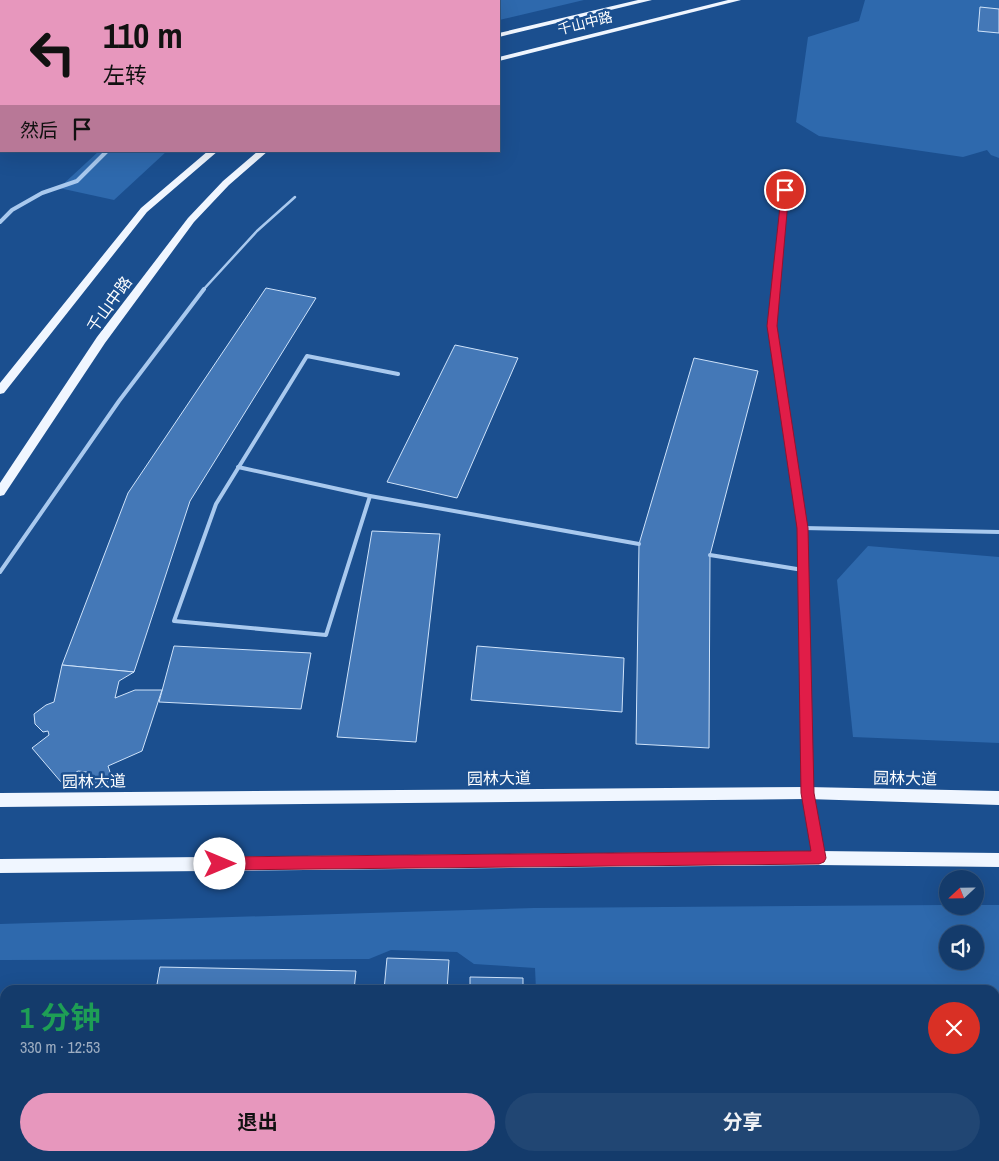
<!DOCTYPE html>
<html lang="zh">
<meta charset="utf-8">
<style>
body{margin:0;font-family:"Archivo Narrow","Noto Sans SC",sans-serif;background:#214673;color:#f1f3f6;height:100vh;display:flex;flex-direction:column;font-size:19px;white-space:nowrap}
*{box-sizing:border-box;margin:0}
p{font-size:16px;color:#9dadc1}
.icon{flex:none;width:28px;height:28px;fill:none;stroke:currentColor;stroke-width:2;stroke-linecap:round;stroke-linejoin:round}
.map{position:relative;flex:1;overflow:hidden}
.side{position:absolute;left:0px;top:985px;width:1000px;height:176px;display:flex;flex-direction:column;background:#143b6b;border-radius:15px 15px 0 0;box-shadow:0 5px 20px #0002,0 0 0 1px #33557e}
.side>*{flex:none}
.top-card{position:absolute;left:0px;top:0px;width:500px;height:152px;box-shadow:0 5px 20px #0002,0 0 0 1px #33557e;background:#e797bd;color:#111;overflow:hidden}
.needle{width:32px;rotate:248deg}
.buttons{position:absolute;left:939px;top:870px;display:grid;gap:10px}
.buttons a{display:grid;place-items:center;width:45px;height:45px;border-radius:50%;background:#143b6b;box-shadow:0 5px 20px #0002,0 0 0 1px #33557e;font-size:25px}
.pin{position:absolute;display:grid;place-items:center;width:42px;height:42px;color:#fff;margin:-21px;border:2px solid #fff;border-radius:50%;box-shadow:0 1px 5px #0007}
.me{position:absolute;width:55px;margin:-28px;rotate:90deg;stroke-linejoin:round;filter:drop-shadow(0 0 4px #0008)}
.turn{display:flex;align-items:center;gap:18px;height:105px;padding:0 20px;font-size:22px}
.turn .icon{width:65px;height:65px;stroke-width:2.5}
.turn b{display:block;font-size:35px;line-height:42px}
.then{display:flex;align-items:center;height:48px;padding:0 20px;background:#0003;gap:10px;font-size:19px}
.round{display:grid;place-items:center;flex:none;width:52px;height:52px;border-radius:26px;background:#214673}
.summary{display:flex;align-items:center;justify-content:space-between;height:85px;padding:0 20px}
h1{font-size:30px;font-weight:700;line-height:38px;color:#1e9e55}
.button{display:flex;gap:10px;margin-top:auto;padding:10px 20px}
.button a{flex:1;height:58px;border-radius:30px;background:#e797bd;color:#111;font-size:20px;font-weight:700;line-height:58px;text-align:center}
.button a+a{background:#214673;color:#f1f3f6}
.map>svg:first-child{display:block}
.green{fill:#2e69ad;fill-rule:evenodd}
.building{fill:#4478b7;stroke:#cfe3fa}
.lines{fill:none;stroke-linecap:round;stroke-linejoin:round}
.service-far2{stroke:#a9c9ee;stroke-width:2.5}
.service-far1{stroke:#a9c9ee;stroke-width:4}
.service{stroke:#a9c9ee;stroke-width:4.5}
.minor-far2{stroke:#a9c9ee;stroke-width:4}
.minor-far1{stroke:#a9c9ee;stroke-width:4.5}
.minor{stroke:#a9c9ee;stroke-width:6}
.primary{fill:#f0f6ff;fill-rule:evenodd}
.route{fill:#e11d48;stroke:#92132f}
.labels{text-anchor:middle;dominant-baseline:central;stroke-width:5;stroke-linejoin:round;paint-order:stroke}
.far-street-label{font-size:14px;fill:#fff;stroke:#1b4f8f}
.street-label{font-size:16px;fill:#fff;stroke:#1b4f8f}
</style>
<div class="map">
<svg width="999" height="1161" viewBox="0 0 999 1161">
<rect width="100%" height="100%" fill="#1b4f8f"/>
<g class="green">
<path d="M276,0H584L499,20V1Z"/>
<path d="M865,0H999V158L991,155L987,150L963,157L819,136L796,122L808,37L859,21Z"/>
<path d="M99,151H167L114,200L59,188Z"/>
<path d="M868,546L999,557V743L853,737L837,580Z"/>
<path d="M947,905H999V1036H995V990H536L535,968L474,964L457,952L391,950L369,959L0,960V924L534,908ZM948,934H975V961H948Z"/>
<path d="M539,1156H655L656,1161H539Z"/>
</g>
<g class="building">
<path d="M980,7L999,9V33L978,31Z"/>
<path d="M266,288L316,298L190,501L134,672L62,665L128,493Z"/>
<path d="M455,345L518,358L457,498L387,482Z"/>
<path d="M694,358L758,371L710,555L709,748L636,744L639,544Z"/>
<path d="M372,531L440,534L416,742L337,737Z"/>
<path d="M174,646L311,653L301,709L159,702Z"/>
<path d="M477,646L624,658L622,712L471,700Z"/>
<path d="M62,665L134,672L119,681L115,698L135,690H162L142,751L108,766L111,775L105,786L91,789L85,781L87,772L78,771L61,782L32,748L49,735L48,731L43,732L35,724L34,714L46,705L54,702Z"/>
<path d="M387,958L449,960L447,990H384Z"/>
<path d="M160,967L356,971L354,990H156Z"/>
<path d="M470,977L523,978V990H470Z"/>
<path d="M370,1156H438V1161H369Z"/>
<rect x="462" y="1156" width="31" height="5"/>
<path d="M679,1156H700L697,1161H684Z"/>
<path d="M703,1156H798L803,1161H707Z"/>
<path d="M848,1156H895L900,1161H845Z"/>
</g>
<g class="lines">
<path class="service-far2" d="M203,290L257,231L295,197"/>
<g class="service-far1">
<path d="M238,467L370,496L639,544"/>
<path d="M370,496L326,635L174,621L216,504L307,356L398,374"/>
<path d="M803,528L999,532"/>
<path d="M710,555L803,570"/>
<path d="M0,572L119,401L204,289"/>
</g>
<path class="service" d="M527,1156V1161"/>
<g class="minor-far2">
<path d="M0,222L12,210L42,193L77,181L107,151"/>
<path d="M775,290L785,190"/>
</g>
<path class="minor-far1" d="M776,289L772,326L803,528L805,668"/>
<path class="minor" d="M805,666L807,793L819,857"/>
<g class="primary">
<path d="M638,0H652L499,37V33Z"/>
<path d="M728,0H741L499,61V57Z"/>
<path d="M208,151H218L147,212L4,393L0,394V383L141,208Z"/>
<path d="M258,151H268L229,185L194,222L105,343L4,495L0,496V483L97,337L188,218L223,181Z"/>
<path d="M807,787L999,791V805L807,799L0,807V793Z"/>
<path d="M819,851L999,853V867L819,865L0,873V859Z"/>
</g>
</g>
<path class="route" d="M782,188L789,190L777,326L808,528L814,793L826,858L824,862L819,864L220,870L215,868L213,864L215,859L220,857L811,851L801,793L797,528L767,326Z"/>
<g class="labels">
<g class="far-street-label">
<text transform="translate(585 23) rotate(-14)">千山中路</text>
</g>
<g class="street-label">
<text transform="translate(109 304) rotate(-54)">千山中路</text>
<text transform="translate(499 778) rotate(-1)">园林大道</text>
<text transform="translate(905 778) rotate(1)">园林大道</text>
<text transform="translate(94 781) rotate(-1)">园林大道</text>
</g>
</g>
</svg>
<div class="buttons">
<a><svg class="needle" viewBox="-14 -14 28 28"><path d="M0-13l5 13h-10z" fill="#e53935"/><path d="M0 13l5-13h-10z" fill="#9dadc1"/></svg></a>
<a><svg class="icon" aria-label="sound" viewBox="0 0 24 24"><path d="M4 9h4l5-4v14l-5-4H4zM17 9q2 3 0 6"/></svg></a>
</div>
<div class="pin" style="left:785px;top:190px;background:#d93025"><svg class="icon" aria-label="arrive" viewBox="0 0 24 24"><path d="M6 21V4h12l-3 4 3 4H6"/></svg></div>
<svg class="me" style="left:220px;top:864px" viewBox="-20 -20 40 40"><circle r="19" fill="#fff"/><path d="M0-13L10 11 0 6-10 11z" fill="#e11d48"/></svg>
<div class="top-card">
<div class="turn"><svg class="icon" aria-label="left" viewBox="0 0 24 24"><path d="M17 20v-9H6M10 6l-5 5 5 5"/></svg><div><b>110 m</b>左转</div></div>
<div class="then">然后<svg class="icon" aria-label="arrive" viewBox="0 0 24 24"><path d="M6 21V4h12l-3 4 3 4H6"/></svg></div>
</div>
<section class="side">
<div class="summary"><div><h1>1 分钟</h1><p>330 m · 12:53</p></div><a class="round" style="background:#d93025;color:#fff"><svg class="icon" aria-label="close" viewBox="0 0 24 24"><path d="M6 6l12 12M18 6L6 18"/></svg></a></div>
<div class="button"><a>退出</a><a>分享</a></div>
</section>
</div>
